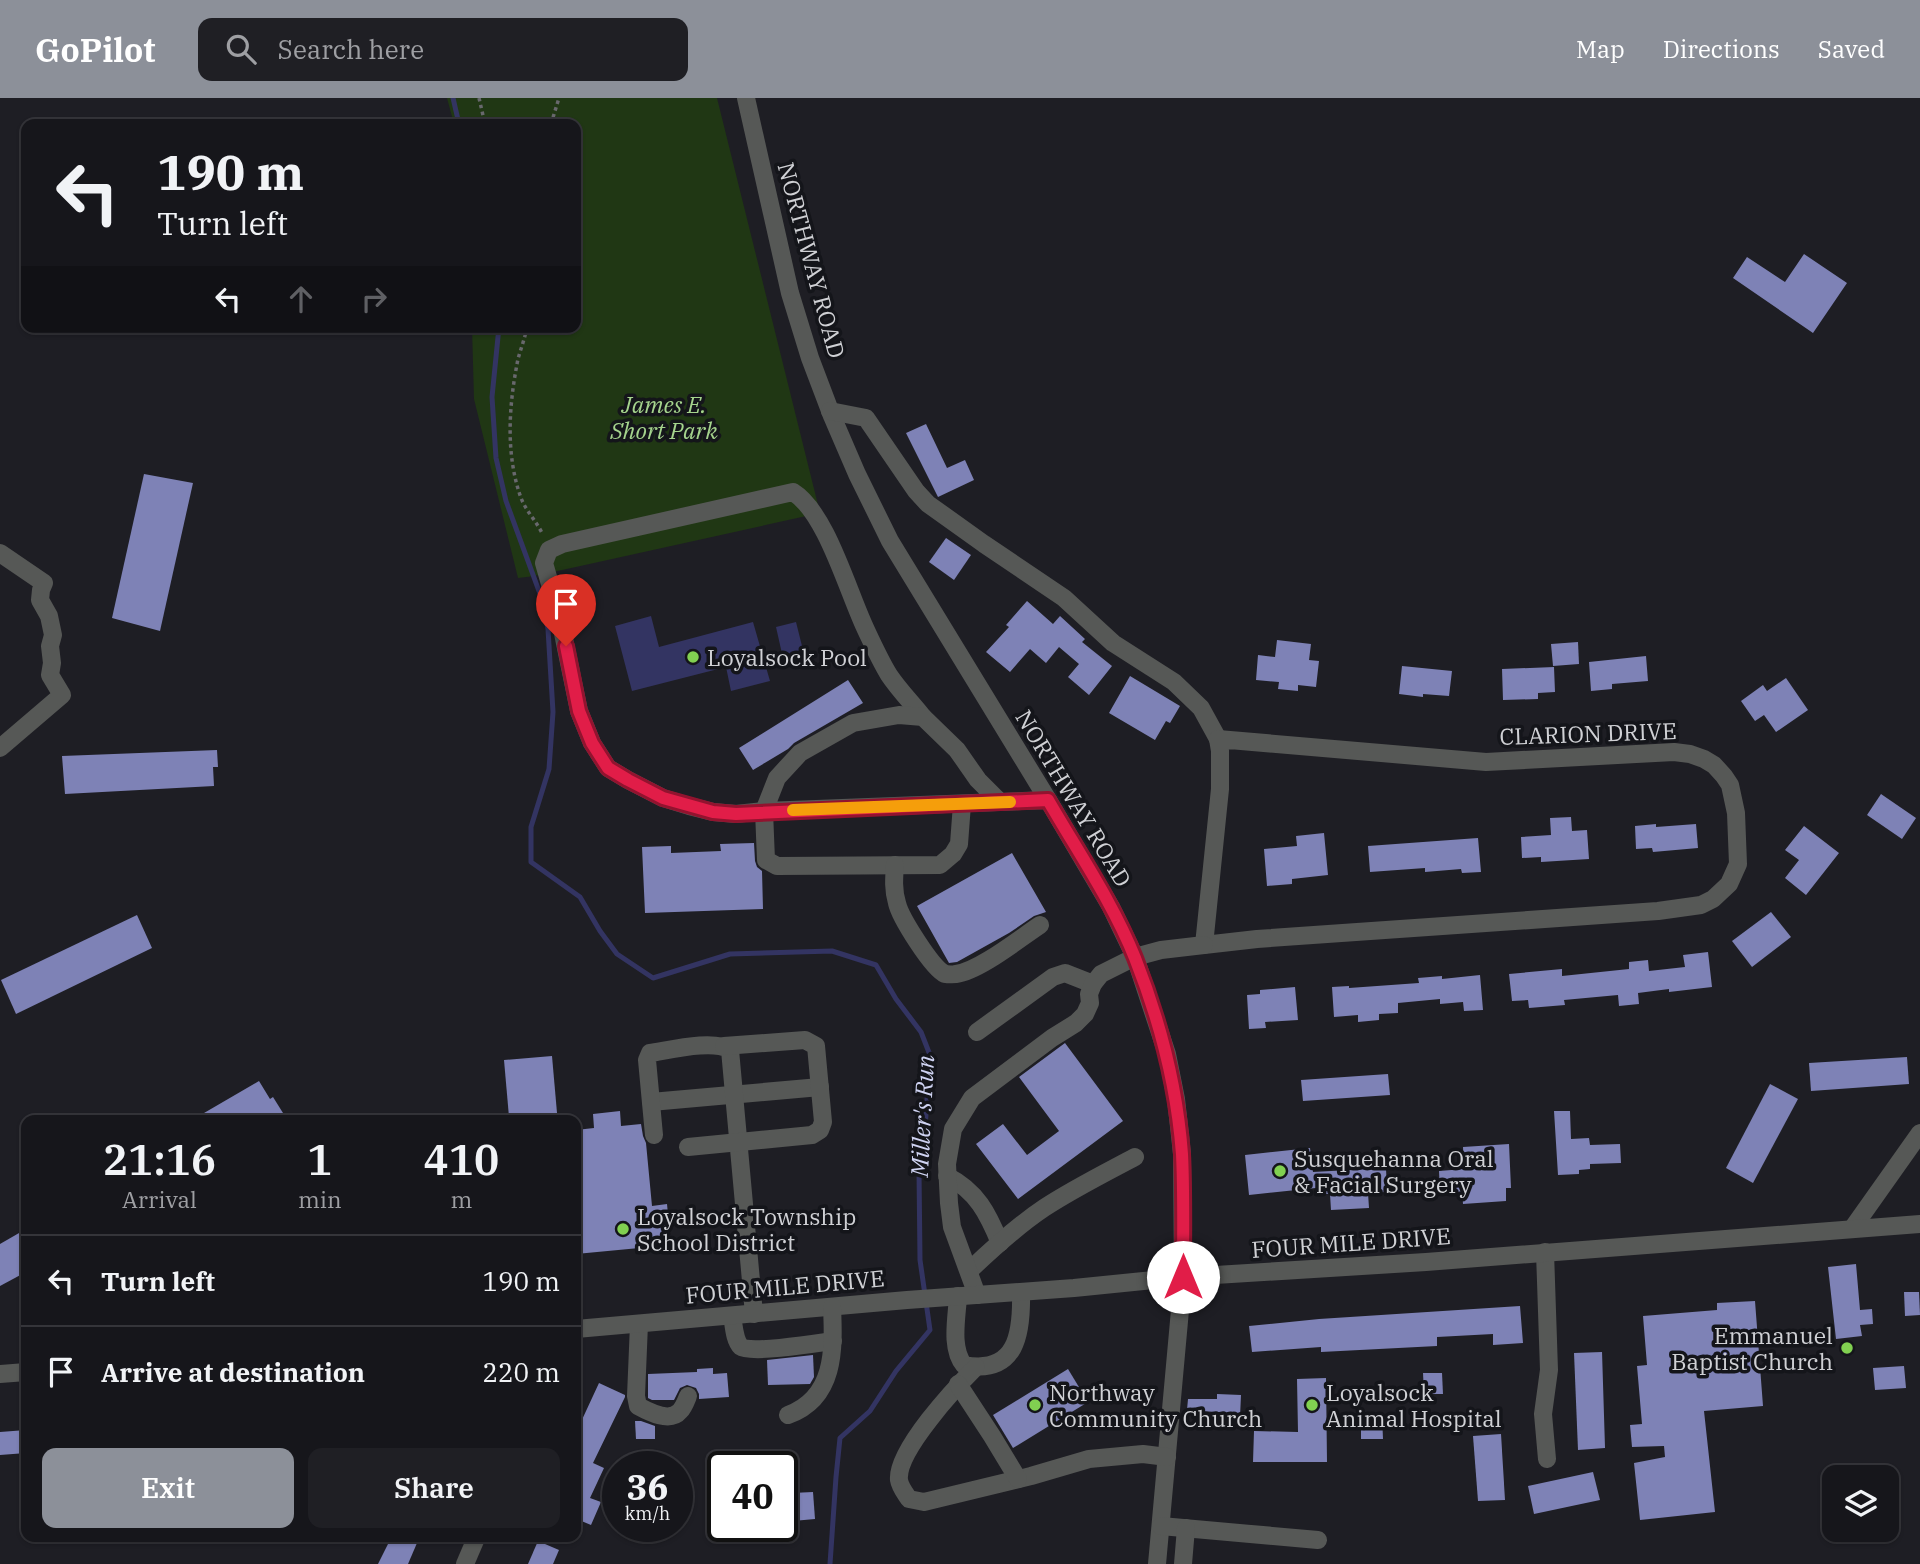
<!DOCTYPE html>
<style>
body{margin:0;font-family:"IBM Plex Serif",serif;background:#1f1f24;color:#f1f3f6;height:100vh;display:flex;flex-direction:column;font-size:26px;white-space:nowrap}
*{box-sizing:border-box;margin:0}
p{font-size:23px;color:#9e9fa3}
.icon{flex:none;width:38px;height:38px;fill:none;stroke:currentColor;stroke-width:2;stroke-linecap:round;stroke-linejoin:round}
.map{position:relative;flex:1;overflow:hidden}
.sheet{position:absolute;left:21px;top:1017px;width:560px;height:427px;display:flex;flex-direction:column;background:#16161b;border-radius:14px;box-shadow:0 2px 5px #0004,0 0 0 2px #35353a}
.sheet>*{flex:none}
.hud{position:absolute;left:21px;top:21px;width:560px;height:214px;border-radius:14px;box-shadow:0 2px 5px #0004,0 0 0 2px #35353a;background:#16161b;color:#f1f3f6;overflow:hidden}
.fabs{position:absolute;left:1822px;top:1367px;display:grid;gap:14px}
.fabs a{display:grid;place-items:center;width:77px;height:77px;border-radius:14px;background:#16161b;box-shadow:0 2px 5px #0004,0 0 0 2px #35353a;font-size:35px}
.speed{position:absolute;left:602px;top:1353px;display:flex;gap:14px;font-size:35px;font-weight:700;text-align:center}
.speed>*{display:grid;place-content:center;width:91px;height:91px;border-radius:50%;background:#16161b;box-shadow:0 2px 5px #0004,0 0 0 2px #35353a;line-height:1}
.speed small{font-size:18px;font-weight:400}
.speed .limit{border:4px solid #111;border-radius:10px;background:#fff;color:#111}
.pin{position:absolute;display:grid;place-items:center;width:60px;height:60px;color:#fff;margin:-72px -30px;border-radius:50% 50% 50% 0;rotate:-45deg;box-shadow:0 0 7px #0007}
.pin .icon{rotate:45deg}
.me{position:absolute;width:77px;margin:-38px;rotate:0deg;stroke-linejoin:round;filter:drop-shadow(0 0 5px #0008)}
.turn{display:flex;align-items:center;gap:24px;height:147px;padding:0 21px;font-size:32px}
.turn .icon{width:91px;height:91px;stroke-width:2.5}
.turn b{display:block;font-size:49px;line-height:60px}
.lanes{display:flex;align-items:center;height:66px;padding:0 21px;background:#0003;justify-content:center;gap:35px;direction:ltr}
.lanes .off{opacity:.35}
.eta{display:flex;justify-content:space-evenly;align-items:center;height:119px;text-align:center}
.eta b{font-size:42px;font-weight:600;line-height:49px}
.cta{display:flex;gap:14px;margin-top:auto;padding:14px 21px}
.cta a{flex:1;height:80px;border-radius:14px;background:#8c9099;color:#fff;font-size:28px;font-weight:600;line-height:80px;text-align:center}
.cta a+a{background:#1f1f24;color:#f1f3f6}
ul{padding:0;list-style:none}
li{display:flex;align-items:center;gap:21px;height:91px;padding:0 21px;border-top:2px solid #35353a}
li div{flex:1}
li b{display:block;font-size:26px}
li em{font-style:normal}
header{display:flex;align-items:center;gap:42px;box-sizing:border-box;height:98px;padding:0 35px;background:#8c9099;color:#fff}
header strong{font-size:33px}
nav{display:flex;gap:38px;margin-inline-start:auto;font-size:24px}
.search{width:490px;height:63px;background:#1f1f24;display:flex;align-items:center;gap:18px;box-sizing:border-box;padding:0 24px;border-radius:14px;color:#9e9fa3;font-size:26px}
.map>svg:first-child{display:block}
.green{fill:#203714}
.water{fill:#333462}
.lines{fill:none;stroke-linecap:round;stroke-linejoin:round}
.stream{stroke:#333462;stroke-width:5}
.building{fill:#7e82b6}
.path{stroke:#68686d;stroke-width:3.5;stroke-dasharray:3.5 3.5;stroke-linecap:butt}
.minor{stroke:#565856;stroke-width:18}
.route-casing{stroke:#92132f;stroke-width:18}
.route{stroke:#e11d48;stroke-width:12}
.slow{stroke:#f59e0b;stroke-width:12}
.poi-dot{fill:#81d051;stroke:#14151a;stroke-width:2.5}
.labels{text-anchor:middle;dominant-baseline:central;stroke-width:7;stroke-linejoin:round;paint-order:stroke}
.street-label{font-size:23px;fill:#d0d1d5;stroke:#14151a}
.park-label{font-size:23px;font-style:italic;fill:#a5d48d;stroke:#14151a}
.poi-label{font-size:23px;fill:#d0d1d5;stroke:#14151a;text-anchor:start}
.water-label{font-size:24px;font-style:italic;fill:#cfd3f2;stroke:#14151a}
</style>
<header>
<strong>GoPilot</strong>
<div class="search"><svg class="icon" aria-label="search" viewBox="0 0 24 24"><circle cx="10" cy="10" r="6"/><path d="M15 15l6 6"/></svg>Search here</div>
<nav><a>Map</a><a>Directions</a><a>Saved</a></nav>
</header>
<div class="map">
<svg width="1920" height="1466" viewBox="0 0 1920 1466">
<rect width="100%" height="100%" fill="#1e1e24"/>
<path class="green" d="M447,0H717L820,415L535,478L518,480L474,301L472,229H576V26H454Z"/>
<g class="water">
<path d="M651,518L659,549L753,524L770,583L731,593L726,569L632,593L615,528Z"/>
<path d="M796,524L806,564L785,569L776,529Z"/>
</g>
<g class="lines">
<g class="stream">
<path d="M453,0L459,26"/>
<path d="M499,229L492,299L496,360L506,403L543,504L548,531L553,614L549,671L531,729V764L580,799L600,833L617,856L653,880L730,856L832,853L876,867L896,901L921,934L930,957L925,1031L919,1073L920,1162L930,1232L896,1273L870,1313L840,1340L836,1379L830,1466"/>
</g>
</g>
<g class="building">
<path d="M1804,156L1847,185L1813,235L1733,180L1747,159L1785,184Z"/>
<path d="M926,326L947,370L965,362L974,382L938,399L906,335Z"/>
<path d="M144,376L193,385L160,533L112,520Z"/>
<path d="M946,440L971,457L954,482L929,464Z"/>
<path d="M1027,503L1053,526L1060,518L1085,541L1082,544L1112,568L1089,597L1068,579L1079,566L1059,549L1046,565L1030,551L1010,574L986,554L1009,529L1006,527Z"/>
<path d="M1277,542L1311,546L1309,562L1319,563L1316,589L1298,587V593L1278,591L1279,584L1256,582L1258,557L1275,559Z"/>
<path d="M1578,544L1579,566L1553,568L1551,546Z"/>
<path d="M1646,558L1648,583L1612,586V591L1591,593L1589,564Z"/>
<path d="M1402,568L1452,573L1449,598L1423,596V599L1399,596Z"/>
<path d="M1554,569L1555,594L1538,595V601L1503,602L1502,571Z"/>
<path d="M1130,578L1180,608L1170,625L1166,623L1155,642L1109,615Z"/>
<path d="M1786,580L1808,612L1776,634L1764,617L1755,623L1741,603L1763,587L1767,593Z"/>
<path d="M848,582L863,605L794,645L788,651L753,672L739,650Z"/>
<path d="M217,652L218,669H213L214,688L65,696L62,658Z"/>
<path d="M1881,696L1916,720L1902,741L1867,717Z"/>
<path d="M1571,719L1572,733L1587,732L1589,761L1541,764V759L1522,760L1521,739L1551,737L1550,720Z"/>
<path d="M1656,726V729L1696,726L1698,750L1653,754L1652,750L1636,751L1635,728Z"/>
<path d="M1804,728L1839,755L1806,797L1785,780L1799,762L1785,752Z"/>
<path d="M1324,735L1328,777L1292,781V786L1267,788L1264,751L1297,748L1296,738Z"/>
<path d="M1478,740L1481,774L1462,775L1461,771L1425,774V770L1370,774L1368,748Z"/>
<path d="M754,745L755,763L757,769L762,773L763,811L645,815L642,749L671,748V755L721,753L720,746Z"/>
<path d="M1012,755L1046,814L1034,818L1009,835L957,864L949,865L917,808Z"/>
<path d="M1771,814L1791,839L1752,869L1732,843Z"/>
<path d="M137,817L152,850L16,916L1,882Z"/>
<path d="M1708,854L1712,889L1669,894V891L1638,895L1639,906L1619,908L1618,897L1564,902L1565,907L1529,910L1528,902L1512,903L1509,876L1562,871V878L1629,871V864L1648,862L1649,873L1685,869L1683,857Z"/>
<path d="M1480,877L1483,912L1464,913L1463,904L1440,906V901L1398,905V915L1379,916V922L1358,924V917L1334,919L1332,889L1349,888V890L1419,885L1418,880L1442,878V881Z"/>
<path d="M1295,889L1298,922L1265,924L1266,930L1249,931L1247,897L1260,896V892Z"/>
<path d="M1065,945L1123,1023L1018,1101L976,1046L1003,1026L1027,1057L1059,1033L1019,979Z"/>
<path d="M552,958L557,1015L509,1019L504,962Z"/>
<path d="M1907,959L1909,986L1811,993L1809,965Z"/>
<path d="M1388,976L1390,997L1303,1003L1301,982Z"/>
<path d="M259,983L270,1001L273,999L283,1015L272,1022H192Z"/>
<path d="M1770,986L1798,1001L1753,1085L1726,1070Z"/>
<path d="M620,1013L621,1028L641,1026L643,1038L646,1045L652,1108L667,1106L671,1147L576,1156V1032L594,1030L593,1016Z"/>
<path d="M1554,1013H1570L1571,1041L1589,1040L1590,1047L1620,1046L1621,1065L1590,1066V1071L1579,1072V1076L1558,1077Z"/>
<path d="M1509,1046L1511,1090H1506V1103L1463,1106L1462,1094L1440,1096L1439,1073L1464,1071L1463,1049Z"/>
<path d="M1310,1050L1313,1074L1386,1070L1387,1094L1368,1095L1369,1110L1331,1112L1330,1096H1326L1325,1089L1249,1097L1245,1057Z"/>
<path d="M26,1131V1174L0,1188V1146Z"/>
<path d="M1856,1166L1860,1212L1872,1211L1873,1226L1860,1227L1862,1238L1836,1241L1828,1169Z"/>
<path d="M1904,1194H1919L1920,1217L1905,1218Z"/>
<path d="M1755,1203L1763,1308L1704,1313L1715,1414L1640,1422L1634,1365L1665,1359L1664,1348L1632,1349L1630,1327L1642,1326L1637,1268L1647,1267L1643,1218L1717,1212V1205Z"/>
<path d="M1520,1208L1523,1245L1493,1247V1236L1437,1239V1248L1321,1254V1249L1252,1254L1249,1228L1319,1221Z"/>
<path d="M1602,1254L1605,1350L1578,1352L1574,1255Z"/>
<path d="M813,1257L814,1279L810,1286L768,1287L767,1262Z"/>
<path d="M1904,1268L1906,1290L1875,1292L1873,1270Z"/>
<path d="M713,1270V1276L727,1275L729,1299L699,1301V1296L696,1290L687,1287L680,1290L674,1302H652L648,1300V1276L697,1274V1271Z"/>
<path d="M1068,1271L1088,1304L1013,1350L993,1317Z"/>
<path d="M1423,1275H1442L1443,1296H1424Z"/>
<path d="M1326,1280L1327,1364H1253L1254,1333L1298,1334L1297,1281Z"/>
<path d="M599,1285L625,1297V1299L593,1365L604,1370L590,1400L601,1404L591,1427L579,1422L576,1429V1341L583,1327L580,1326Z"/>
<path d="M1217,1296L1241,1297L1240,1319L1216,1318V1314L1187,1312L1188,1301H1217Z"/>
<path d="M1382,1317L1383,1341H1361V1318Z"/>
<path d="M635,1323H641L655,1328V1341H636Z"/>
<path d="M26,1332V1355L0,1357V1334Z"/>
<path d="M1501,1336L1505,1402L1478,1403L1473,1338Z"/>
<path d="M1593,1374L1600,1402L1534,1416L1528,1388Z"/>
<path d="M813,1394L815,1421L793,1423L792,1395Z"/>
<path d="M392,1438H420L408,1466H378Z"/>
<path d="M538,1443L559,1452L553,1466H528Z"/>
</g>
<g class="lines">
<g class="path">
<path d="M479,0L485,26"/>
<path d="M551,26L559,0"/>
<path d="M527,229C525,240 521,250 518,261C509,306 505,355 521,400C526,413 537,424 543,437"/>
</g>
<g class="minor">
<path d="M746,0L790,195L810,260L832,318L857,376L890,443L1048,702L1111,809L1135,859L1167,956L1176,1001L1182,1056L1183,1179L1157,1466"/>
<path d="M830,313L866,320L916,393L928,406L984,446L1064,500L1113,545L1174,584L1201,610L1218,641"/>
<path d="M0,455L44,485L41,492L40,502L49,518L53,537L50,548L52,565L50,577L62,597L0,650"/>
<path d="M923,619C912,605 899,592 889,577C881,564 874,549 867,534C849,498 827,415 793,394L562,446L549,452L544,465L560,521L579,613L592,645L608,670L628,682L663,700L689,708L713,714L736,716L764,713L766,762L777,768L940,767L953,756L959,746L962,706"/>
<path d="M1218,641L1486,664L1674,654L1690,656L1704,661L1714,667L1724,678L1730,687L1736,715L1738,766L1729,786L1713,801L1701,807L1658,813L1257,841L1204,847L1220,691V653Z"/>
<path d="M1000,704L978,682L957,652L923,619L899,617L853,625L800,655L777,680L764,713L1048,702"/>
<path d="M895,767C894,780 893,792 897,805C900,819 932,870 945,876C947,876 954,877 956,876C979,873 1019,841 1040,827"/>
<path d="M977,934L1053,879L1065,875L1093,886"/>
<path d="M651,1004L820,989"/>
<path d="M654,1037L647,962L650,955C670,952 714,941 730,952L754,1216"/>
<path d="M688,1049L812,1037L820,1032L823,1024L816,948L805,942L724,948"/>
<path d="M947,1078C977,1093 988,1116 1000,1145"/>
<path d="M1852,1131L1920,1035"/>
<path d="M1545,1154L1549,1272L1543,1316L1547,1361"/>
<path d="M969,1173C992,1151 1017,1128 1044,1110C1073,1091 1105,1075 1135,1059"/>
<path d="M977,1197L952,1129L949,1105L947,1066L953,1031L972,1000L1052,940L1076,925L1085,916L1090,905L1089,896L1093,886L1101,876L1135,859L1161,852L1204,847"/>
<path d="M958,1198C957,1219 950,1250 964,1267C1017,1277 1022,1235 1021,1194"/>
<path d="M732,1218C734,1227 734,1242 741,1249C750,1256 819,1245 833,1243"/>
<path d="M639,1226L636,1298L638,1308C649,1314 670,1325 680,1313C684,1309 686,1303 688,1298"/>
<path d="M576,1231L907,1202L1074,1190L1183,1179L1426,1164L1920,1126"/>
<path d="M976,1269C956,1289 896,1353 899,1382C900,1389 905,1395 909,1401L924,1404L1031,1378L1089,1361L1143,1356L1167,1359"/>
<path d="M0,1276L26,1274"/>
<path d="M958,1286L992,1338L1018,1381"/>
<path d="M788,1317C835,1300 834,1252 832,1209"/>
<path d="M1161,1428L1318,1442"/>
<path d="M465,1466L477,1438"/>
<path d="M1183,1466L1186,1430"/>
</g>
</g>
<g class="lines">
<g class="route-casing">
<path id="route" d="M566,548L579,613L592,645L608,670L628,682L663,700L713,714L736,716L1048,702C1078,754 1113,805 1135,860C1160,923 1177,989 1182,1056C1184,1097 1183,1138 1183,1179"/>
</g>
<use href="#route" class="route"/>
<path class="slow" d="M793,712L1010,704"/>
</g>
<g class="poi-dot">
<circle cx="693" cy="559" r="7"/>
<circle cx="1280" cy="1073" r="7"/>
<circle cx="623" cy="1131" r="7"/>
<circle cx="1847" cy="1250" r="7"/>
<circle cx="1035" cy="1307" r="7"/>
<circle cx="1312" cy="1307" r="7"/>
</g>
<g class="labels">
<g class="street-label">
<text transform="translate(812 162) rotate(75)">NORTHWAY ROAD</text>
<text transform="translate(1588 635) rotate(-2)">CLARION DRIVE</text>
<text transform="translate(1074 700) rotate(59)">NORTHWAY ROAD</text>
<text transform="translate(1351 1144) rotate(-4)">FOUR MILE DRIVE</text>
<text transform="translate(785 1188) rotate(-5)">FOUR MILE DRIVE</text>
</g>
<g class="park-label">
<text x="664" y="306">James E.<tspan x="664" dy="26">Short Park</tspan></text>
</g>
<g class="poi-label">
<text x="707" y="559">Loyalsock Pool</text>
<text x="1294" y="1060">Susquehanna Oral<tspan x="1294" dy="26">&amp; Facial Surgery</tspan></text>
<text x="637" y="1118">Loyalsock Township<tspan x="637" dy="26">School District</tspan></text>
<text x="1833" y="1237" text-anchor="end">Emmanuel<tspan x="1833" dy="26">Baptist Church</tspan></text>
<text x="1049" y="1294">Northway<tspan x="1049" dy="26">Community Church</tspan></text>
<text x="1326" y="1294">Loyalsock<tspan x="1326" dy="26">Animal Hospital</tspan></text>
</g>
<g class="water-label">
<text transform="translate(922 1018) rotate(-87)">Miller's Run</text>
</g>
</g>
</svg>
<div class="fabs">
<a><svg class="icon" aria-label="layers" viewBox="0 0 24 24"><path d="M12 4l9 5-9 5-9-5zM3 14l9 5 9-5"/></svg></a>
</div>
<div class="speed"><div>36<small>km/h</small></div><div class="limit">40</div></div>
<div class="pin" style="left:566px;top:548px;background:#d93025"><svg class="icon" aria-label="arrive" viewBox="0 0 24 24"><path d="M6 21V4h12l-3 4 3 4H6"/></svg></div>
<svg class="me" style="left:1183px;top:1179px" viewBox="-20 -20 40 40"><circle r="19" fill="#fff"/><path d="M0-13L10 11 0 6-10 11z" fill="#e11d48"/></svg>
<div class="hud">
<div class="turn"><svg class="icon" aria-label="left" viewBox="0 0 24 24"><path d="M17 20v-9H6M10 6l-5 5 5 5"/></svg><div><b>190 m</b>Turn left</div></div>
<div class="lanes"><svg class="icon" aria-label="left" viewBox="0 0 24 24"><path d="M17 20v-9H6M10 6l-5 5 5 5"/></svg><svg class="icon off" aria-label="ahead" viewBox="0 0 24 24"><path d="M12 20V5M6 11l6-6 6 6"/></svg><svg class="icon off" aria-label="right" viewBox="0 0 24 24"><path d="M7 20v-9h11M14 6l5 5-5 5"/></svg></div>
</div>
<section class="sheet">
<div class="eta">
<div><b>21:16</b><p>Arrival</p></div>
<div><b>1</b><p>min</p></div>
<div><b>410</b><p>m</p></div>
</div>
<ul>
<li><svg class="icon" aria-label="left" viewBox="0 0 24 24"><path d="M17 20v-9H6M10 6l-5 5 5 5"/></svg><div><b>Turn left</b></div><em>190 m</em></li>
<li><svg class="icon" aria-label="arrive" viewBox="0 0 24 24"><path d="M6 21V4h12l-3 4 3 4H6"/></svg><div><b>Arrive at destination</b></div><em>220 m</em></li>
</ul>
<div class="cta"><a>Exit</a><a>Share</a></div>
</section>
</div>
